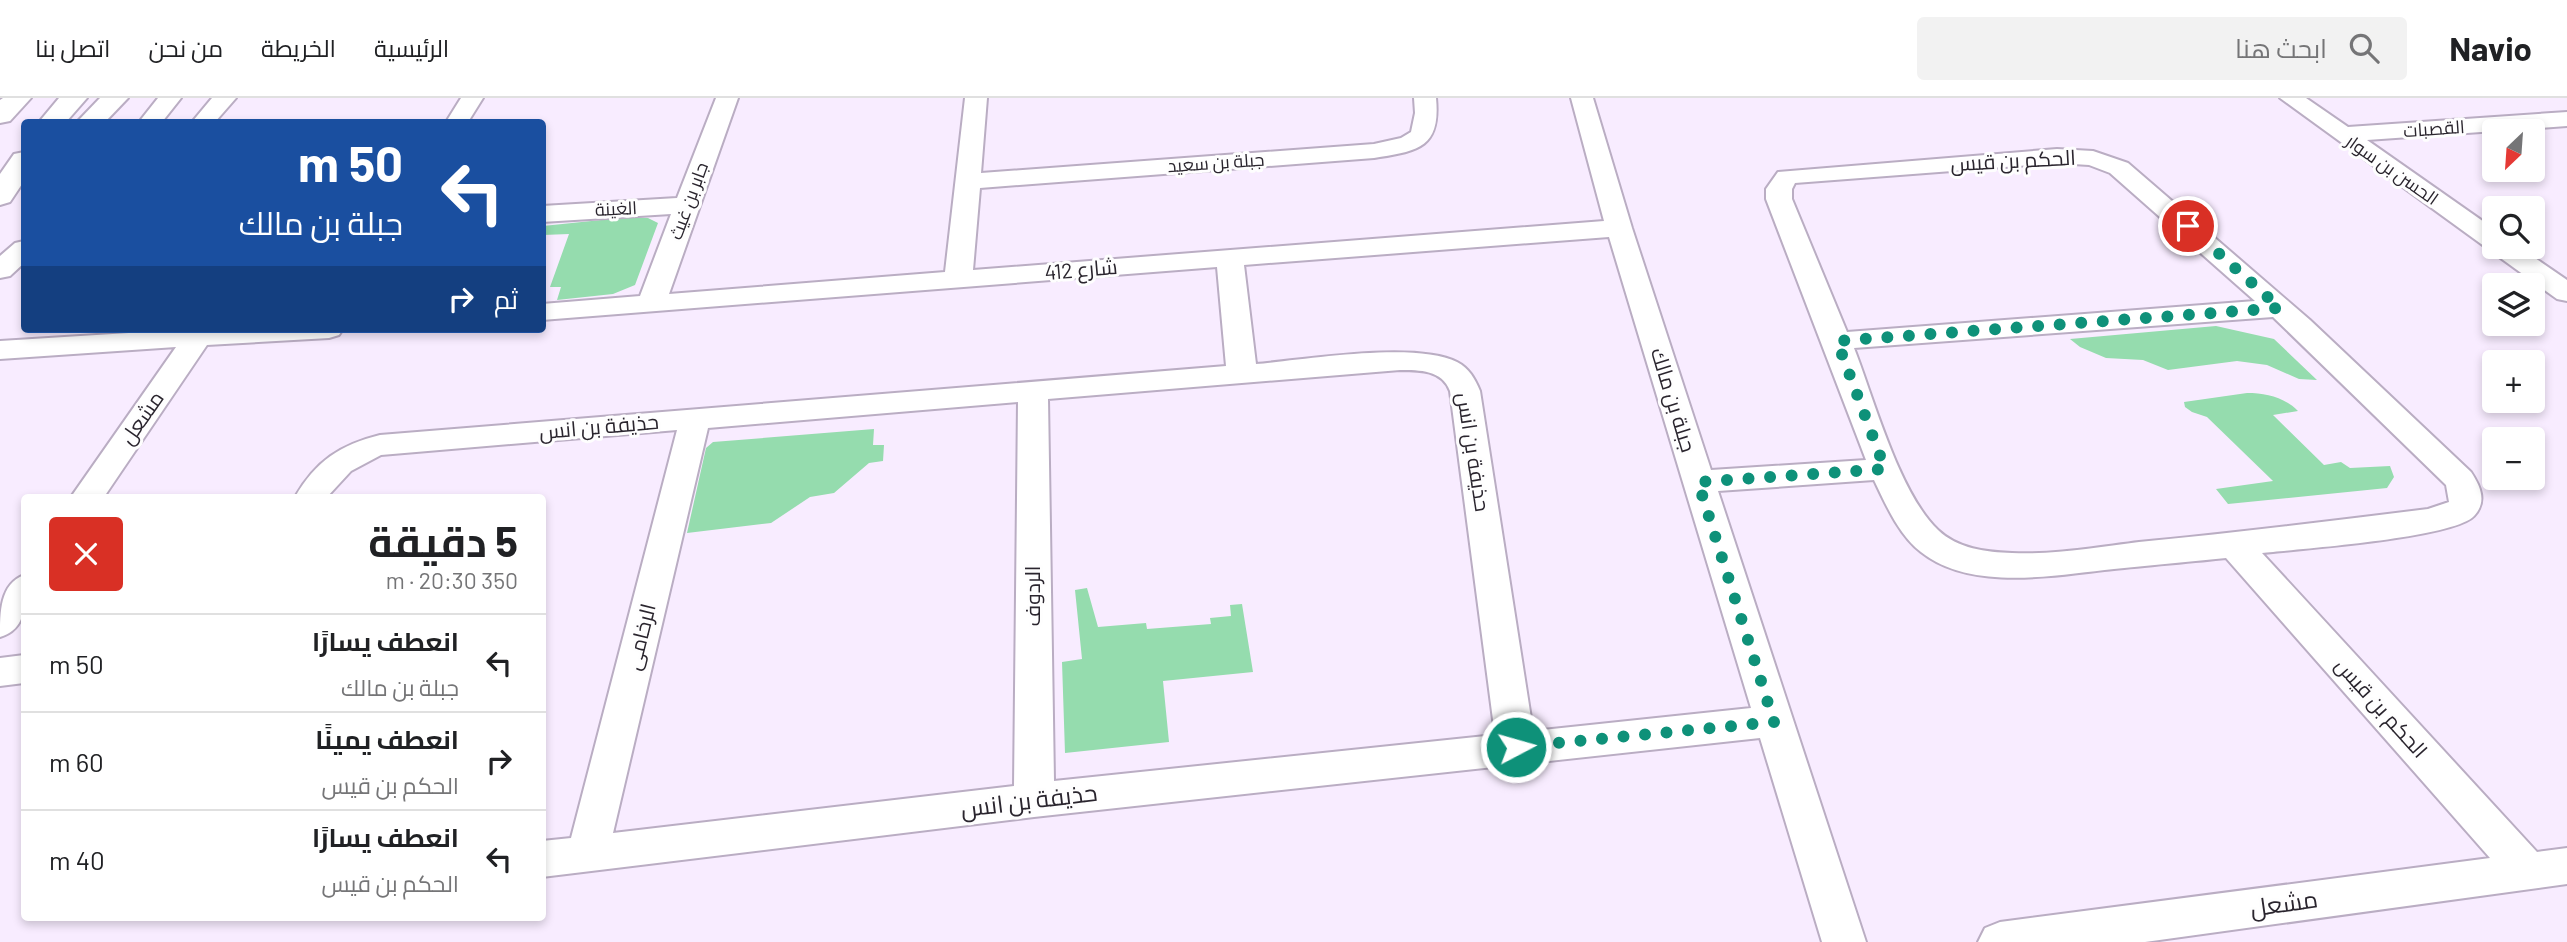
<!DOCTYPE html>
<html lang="ar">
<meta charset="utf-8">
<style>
:root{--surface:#fff;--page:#f2f2f2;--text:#202124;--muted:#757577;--line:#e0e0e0}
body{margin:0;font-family:Barlow,Cairo,sans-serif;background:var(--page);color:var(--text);direction:rtl;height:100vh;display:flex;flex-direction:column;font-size:26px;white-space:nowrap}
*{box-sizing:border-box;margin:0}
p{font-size:23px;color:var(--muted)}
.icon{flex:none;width:38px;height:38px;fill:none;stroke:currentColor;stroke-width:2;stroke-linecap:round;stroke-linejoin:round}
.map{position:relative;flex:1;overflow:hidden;direction:ltr}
.side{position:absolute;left:21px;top:396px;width:525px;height:427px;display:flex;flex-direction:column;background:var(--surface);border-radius:7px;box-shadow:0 4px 10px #0003;direction:rtl}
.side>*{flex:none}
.guide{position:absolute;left:21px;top:21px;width:525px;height:214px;border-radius:7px;box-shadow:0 4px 10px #0003;direction:rtl;background:#1a4fa0;color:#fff;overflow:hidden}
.needle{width:46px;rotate:205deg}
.fabs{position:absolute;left:2482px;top:21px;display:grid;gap:14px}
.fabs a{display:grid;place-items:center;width:63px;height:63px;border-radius:7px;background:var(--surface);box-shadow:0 4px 10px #0003;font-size:35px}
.pin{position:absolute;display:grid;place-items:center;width:60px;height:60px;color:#fff;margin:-30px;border:4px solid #fff;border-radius:50%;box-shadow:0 2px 7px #0007}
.me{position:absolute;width:77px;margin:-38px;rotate:84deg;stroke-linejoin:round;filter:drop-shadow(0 0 5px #0008)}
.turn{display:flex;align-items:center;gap:24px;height:147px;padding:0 28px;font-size:32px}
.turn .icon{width:91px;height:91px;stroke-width:2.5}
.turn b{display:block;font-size:49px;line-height:60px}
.then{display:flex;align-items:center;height:66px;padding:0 28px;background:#0003;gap:14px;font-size:26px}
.round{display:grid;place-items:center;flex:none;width:74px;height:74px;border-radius:7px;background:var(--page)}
.head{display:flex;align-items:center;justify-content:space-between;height:119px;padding:0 28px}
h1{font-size:42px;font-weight:700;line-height:52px}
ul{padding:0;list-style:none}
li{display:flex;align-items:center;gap:21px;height:98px;padding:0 28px;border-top:2px solid var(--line)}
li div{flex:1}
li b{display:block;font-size:26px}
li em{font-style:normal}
header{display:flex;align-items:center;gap:42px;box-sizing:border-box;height:98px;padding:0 35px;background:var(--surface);border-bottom:2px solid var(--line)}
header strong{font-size:33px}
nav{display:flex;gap:38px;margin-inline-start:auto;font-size:24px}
.search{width:490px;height:63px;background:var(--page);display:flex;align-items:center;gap:18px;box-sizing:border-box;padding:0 24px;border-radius:7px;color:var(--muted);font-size:26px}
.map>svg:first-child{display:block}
.green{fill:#95dcae}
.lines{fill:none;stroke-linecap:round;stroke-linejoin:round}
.minor-casing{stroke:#baadc3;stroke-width:4}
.tertiary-casing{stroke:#baadc3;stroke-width:4}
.secondary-casing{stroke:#baadc3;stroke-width:4}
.trunk-casing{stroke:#baadc3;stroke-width:4}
.minor{fill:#fff;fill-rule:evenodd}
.tertiary{fill:#fff;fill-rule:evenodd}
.secondary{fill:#fff;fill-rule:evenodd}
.trunk{fill:#fff;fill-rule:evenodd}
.route{stroke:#0e9179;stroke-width:12;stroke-dasharray:0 21.6}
.labels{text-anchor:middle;stroke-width:6;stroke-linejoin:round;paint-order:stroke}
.far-street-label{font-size:18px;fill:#2a252e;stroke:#fefefe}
.street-label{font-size:21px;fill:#2a252e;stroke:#fefefe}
.near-street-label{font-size:24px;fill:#2a252e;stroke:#fefefe}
</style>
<header>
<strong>Navio</strong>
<div class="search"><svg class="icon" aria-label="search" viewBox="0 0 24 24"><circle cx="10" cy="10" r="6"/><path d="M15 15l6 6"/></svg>ابحث هنا</div>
<nav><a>الرئيسية</a><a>الخريطة</a><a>من نحن</a><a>اتصل بنا</a></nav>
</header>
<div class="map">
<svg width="2567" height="844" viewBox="0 0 2567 844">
<rect width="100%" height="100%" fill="#f8ecff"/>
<!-- green -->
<path class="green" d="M 630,119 L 648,120 L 658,125 L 635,187 L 613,196 L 557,202 L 561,189 L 550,189 L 569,136 L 543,137 L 543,128 Z
M 2216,228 L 2274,241 L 2317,282 L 2299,281 L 2267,267 L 2237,263 L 2168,272 L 2143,262 L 2106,260 L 2080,249 L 2070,241 Z
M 2247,295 C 2266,295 2284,299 2298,313 L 2273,317 L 2324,367 L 2341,364 L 2350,370 L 2390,368 L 2394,379 L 2387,390 L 2228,406 L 2216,391 L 2273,383 L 2207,319 L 2192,314 L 2185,309 L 2184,304 Z
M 874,331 L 873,347 L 884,347 L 883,363 L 869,365 L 834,395 L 810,399 L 771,425 L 687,435 L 706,350 L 713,344 Z
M 1087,490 L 1098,529 L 1146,525 L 1147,531 L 1211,526 L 1210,520 L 1231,518 L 1230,507 L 1242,506 L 1253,574 L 1163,583 L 1169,644 L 1065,655 L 1062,564 L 1082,561 L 1075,492 Z"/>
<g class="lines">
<!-- minor casing -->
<g class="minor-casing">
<path id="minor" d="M 158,0 L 181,0 L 162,24 L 139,24 Z
M 212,0 L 236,0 L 215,24 L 192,24 Z
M 461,0 L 483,0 L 468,24 L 446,24 Z
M 716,0 L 738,0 L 669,196 L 945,174 L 965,0 L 987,0 L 981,75 L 1374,46 L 1401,40 L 1411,34 L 1415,15 L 1414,0 L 1436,0 C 1441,51 1417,53 1374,60 L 980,90 L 973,172 L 1604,123 L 1571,0 L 1593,0 L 1632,130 L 1711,372 L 1866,362 L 1766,101 L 1766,91 L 1778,74 L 2057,51 L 2093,53 L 2128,65 L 2310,222 L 2471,374 C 2481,389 2487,404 2474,418 C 2454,440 2298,451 2262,455 L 2537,754 L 2567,750 L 2567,786 L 2145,844 L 1978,844 L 1985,830 L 2000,824 L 2490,760 L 2226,460 C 2189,464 2151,467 2114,471 C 2056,477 1971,494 1921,454 C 1899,437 1886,407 1874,382 L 1718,393 L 1866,844 L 1822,844 L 1760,640 L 1034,719 L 542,779 L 542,743 L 571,740 L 677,332 L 381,357 L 351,373 L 327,399 L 295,399 C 316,363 340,347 380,337 L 1226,268 L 1217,169 L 542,222 L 542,206 L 640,198 L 671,116 L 542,124 L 542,108 L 677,100 ZM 2057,65 L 2089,67 L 2110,75 L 2255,203 L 1847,234 L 1792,101 L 1792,91 L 1795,85 ZM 1609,139 L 1751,610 L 1533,633 L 1480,293 C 1475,281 1469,270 1457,264 C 1415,243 1304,262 1256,266 L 1244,167 ZM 2273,219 L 2446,387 L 2449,404 L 2428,411 C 2332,423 2235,435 2139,444 C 2098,449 2054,457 2012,455 C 1986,454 1958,451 1938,432 C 1899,395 1874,301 1854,250 ZM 1400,272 C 1420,272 1442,272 1450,293 L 1495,637 L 1054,683 L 1048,301 ZM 1018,304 L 1014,688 L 613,735 L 708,330 Z
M 2280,0 L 2306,0 L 2348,29 L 2567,14 L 2567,28 L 2367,42 L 2494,131 L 2494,149 L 2519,149 L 2567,182 L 2567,203 L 2557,201 Z
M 24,143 L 24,165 L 10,178 L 0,180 L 0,158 L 15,145 Z
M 193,231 L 343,231 L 339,237 L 329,240 L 207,247 L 104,399 L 71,399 L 176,249 L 0,261 L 0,243 Z
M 24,477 C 26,502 28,531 0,539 C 0,514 0,486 24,477 Z
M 24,557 L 24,585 L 0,588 L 0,560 Z"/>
</g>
<!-- tertiary casing -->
<g class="tertiary-casing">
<path id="tertiary" d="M 100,0 L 128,0 L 105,24 L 77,24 Z"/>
</g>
<!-- secondary casing -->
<g class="secondary-casing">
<path id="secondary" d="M 59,0 L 87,0 L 66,24 L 39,24 Z
M 24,54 L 24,83 L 10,104 L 0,107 L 0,76 L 14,56 Z"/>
</g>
<!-- trunk casing -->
<g class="trunk-casing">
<path id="trunk" d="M 3,0 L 31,0 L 10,23 L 0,25 L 0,2 Z"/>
</g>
<!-- minor -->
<use href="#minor" class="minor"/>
<!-- tertiary -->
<use href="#tertiary" class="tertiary"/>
<!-- secondary -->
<use href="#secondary" class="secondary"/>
<!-- trunk -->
<use href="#trunk" class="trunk"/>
</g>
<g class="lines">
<!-- route -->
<path class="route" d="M 1516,649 L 1774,624 L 1698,384 L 1885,371 L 1837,243 L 2280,210 L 2188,128"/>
</g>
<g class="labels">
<!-- far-street labels -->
<g class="far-street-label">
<text transform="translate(2434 31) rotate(-4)" y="6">القصبات</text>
<text transform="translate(1216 65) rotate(-4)" y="6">جبلة بن سعيد</text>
<text transform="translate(2392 72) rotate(35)" y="6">الحسن بن سوار</text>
<text transform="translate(689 103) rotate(-70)" y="6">جابر بن غيث</text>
<text transform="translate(616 111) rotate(-3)" y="6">الغينة</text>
</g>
<!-- street labels -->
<g class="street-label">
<text transform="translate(2013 63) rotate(-3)" y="7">الحكم بن قيس</text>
<text transform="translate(1081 172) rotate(-5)" y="7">شارع 412</text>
<text transform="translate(1673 302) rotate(73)" y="7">جبلة بن مالك</text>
<text transform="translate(142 320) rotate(-55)" y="7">مشعل</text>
<text transform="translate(599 329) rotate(-5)" y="7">حذيفة بن انس</text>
<text transform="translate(1473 354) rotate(81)" y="7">حذيفة بن انس</text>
<text transform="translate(1033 498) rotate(-90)" y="7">الردوف</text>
<text transform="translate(641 539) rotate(-76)" y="7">الرخامى</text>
<text transform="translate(2381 610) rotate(48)" y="7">الحكم بن قيس</text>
</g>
<!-- near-street labels -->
<g class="near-street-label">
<text transform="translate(1029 703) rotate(-7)" y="8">حذيفة بن انس</text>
<text transform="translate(2284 806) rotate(-8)" y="8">مشعل</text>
</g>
</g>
</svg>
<div class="fabs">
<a><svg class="needle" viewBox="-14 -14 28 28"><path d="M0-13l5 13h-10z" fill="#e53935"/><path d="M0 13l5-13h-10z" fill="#757577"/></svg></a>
<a><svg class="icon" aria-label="search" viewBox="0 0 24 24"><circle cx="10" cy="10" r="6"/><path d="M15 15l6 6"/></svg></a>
<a><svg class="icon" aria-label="layers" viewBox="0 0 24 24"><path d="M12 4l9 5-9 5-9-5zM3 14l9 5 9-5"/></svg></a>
<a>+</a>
<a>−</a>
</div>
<div class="pin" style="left:2188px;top:128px;background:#d93025"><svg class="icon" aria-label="arrive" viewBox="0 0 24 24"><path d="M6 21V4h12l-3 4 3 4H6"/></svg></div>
<svg class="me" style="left:1516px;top:649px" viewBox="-20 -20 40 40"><circle r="17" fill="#0e9179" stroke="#fff" stroke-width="3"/><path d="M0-11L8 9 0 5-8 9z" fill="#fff"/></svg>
<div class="guide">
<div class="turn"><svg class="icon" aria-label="left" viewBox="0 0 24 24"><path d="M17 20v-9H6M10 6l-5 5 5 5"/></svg><div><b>50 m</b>جبلة بن مالك</div></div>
<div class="then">ثم<svg class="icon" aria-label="right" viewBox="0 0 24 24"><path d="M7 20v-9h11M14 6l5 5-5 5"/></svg></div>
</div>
<section class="side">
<div class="head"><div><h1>5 دقيقة</h1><p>350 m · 20:30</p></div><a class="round" style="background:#d93025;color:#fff"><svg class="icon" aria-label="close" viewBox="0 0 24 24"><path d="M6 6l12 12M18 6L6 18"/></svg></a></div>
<ul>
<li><svg class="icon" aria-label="left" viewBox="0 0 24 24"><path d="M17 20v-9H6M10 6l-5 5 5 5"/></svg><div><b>انعطف يسارًا</b><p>جبلة بن مالك</p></div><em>50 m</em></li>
<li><svg class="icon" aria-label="right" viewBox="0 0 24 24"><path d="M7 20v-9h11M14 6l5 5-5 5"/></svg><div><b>انعطف يمينًا</b><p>الحكم بن قيس</p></div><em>60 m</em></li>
<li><svg class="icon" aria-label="left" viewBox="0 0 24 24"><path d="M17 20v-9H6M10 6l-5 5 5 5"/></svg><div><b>انعطف يسارًا</b><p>الحكم بن قيس</p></div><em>40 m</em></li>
</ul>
</section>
</div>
